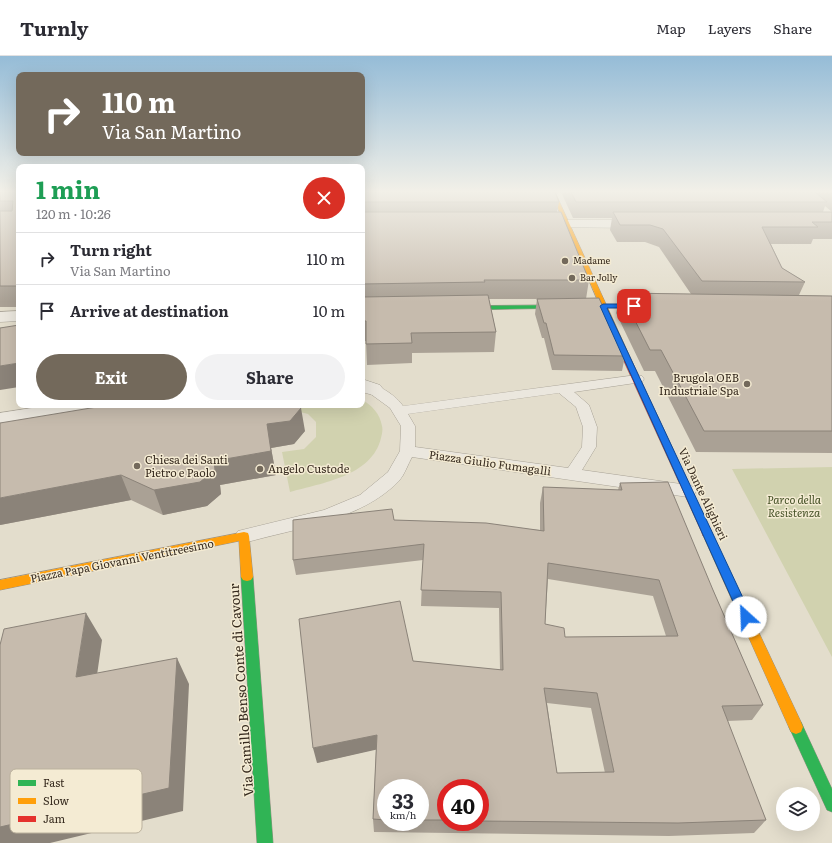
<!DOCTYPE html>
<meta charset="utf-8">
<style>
:root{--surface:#fff;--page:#f2f2f3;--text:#2b2b33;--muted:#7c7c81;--line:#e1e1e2;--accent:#73695b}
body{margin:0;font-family:Literata,serif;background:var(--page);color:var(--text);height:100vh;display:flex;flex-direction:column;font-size:15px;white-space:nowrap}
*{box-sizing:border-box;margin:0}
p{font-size:13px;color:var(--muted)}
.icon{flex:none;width:22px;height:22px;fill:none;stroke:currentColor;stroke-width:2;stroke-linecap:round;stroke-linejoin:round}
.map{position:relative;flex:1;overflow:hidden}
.sheet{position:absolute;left:16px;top:108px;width:349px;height:244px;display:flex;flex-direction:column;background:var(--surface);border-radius:8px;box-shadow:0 4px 16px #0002}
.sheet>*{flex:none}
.guide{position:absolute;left:16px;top:16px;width:349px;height:84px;border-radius:8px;box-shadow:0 4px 16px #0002;background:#73695b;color:#fff;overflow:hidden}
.fabs{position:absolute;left:776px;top:731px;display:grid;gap:8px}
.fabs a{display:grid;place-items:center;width:44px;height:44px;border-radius:50%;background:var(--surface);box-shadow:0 4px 16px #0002;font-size:20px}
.speed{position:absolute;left:377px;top:723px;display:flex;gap:8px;font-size:20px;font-weight:700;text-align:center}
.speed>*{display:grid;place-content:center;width:52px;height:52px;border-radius:50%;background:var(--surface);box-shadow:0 4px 16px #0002;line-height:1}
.speed small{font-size:10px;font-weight:400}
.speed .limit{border:6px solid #d22;background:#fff;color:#111}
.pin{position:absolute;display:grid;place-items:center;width:34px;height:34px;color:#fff;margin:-17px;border-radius:8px;box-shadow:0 2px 6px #0006}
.me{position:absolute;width:44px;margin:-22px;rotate:335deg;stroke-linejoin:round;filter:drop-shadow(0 0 3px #0008)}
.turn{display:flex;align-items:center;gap:14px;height:84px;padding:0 20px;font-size:18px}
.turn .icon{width:52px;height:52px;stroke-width:2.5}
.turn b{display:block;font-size:28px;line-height:34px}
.round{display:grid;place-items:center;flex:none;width:42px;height:42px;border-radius:21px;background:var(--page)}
.overview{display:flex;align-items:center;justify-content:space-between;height:68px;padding:0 20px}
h1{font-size:24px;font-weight:700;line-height:30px;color:#1e9e55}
.button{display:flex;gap:8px;margin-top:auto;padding:8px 20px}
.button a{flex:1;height:46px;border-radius:24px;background:var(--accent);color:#fff;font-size:16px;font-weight:700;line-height:46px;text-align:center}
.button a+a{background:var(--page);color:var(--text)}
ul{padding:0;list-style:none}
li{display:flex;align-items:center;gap:12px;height:52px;padding:0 20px;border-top:1px solid var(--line)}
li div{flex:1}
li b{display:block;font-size:15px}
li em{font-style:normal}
header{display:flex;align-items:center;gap:24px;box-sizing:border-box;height:56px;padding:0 20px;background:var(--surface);border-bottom:1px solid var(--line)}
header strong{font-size:19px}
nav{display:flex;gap:22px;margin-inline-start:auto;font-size:14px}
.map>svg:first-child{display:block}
.green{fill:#d1d2af}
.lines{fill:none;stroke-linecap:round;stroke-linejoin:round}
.lane-casing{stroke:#a8a296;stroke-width:1}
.street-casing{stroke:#a8a296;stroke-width:1}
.fast-casing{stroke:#989185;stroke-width:1}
.slow-casing{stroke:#989185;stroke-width:1}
.jam-casing{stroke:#989185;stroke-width:1}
.lane{fill:#ebe7de;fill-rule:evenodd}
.street{fill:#ebe7de;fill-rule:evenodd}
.fast{fill:#30b455;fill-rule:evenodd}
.slow{fill:#ff9f0a;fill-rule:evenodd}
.jam{fill:#e5322d;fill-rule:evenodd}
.wall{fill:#aaa195;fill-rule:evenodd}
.shaded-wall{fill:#8b8379}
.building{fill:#c6bbad;stroke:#8b8379;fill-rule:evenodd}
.route{fill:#1a73e8;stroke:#114b97}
.poi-dot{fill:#73695b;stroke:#f4ebd3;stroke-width:1.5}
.labels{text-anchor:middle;stroke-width:3;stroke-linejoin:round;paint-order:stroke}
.far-poi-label{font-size:9px;fill:#362a1e;stroke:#f4ebd3;text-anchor:start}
.poi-label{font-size:11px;fill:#362a1e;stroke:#f4ebd3;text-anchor:start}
.street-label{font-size:11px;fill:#362a1e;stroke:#f4ebd3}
.park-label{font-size:11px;font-style:italic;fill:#455126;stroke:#f4ebd3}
.near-street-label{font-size:13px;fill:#362a1e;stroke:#f4ebd3}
.key{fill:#f4ebd3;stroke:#bbb19d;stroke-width:1}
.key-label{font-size:11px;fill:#362a1e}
</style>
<header>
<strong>Turnly</strong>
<nav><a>Map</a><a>Layers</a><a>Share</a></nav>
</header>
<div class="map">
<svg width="832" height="787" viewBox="0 0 832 787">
<rect width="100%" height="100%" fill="#e3ddcc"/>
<!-- green -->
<path class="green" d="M 362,344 C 372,349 380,358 382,370 C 383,374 382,378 381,382 C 372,420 322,427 290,436 L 282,396 L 304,393 L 316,381 L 316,366 L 308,358 L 273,349 L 362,349 Z
M 832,411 L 832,601 L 732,413 Z"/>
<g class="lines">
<!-- lane casing -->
<g class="lane-casing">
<path id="lane" d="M 637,319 L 642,320 L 644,323 L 642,326 L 574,336 L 589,349 L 597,371 L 596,391 L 582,414 L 688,429 L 694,431 L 696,435 L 694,439 L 688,441 L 412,401 C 408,408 405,418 399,425 C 360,465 296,472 244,487 L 238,485 L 235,480 L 238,475 L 324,454 L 360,439 L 388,416 L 400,395 L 401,370 L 390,352 L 368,336 L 366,333 L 368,330 C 379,327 397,341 403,350 ZM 559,337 L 576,351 L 583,371 L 582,391 L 568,412 L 415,391 L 415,370 L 408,358 Z"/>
</g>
<!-- street casing -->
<g class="street-casing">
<path id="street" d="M 543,164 L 641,164 L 646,165 L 648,168 L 646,171 L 641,172 L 538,171 L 536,168 L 538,165 Z
M 19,255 L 19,265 L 0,266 L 0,256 Z
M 362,323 L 380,329 L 383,333 L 380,337 L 373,339 L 362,336 Z
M 51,349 L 102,349 L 99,353 L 92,355 L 0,369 L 0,357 Z"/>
</g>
<!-- fast casing -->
<g class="fast-casing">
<path id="fast" d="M 565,249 L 567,250 L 567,252 L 461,254 L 458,252 L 461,250 Z
M 247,517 L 251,518 L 253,521 L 273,787 L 257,787 L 241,521 L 243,518 Z
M 796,664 L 801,666 L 832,733 L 832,756 L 827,754 L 789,671 L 791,666 Z"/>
</g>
<!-- slow casing -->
<g class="slow-casing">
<path id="slow" d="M 551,136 L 555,136 L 630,301 L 629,303 L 626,303 L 622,301 Z
M 707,473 L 711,474 L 712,477 L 801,666 L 803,671 L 801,676 L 796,678 L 791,676 L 702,477 L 703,474 Z
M 244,476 L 248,477 L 249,480 L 253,521 L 251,524 L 247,525 L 243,524 L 241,521 L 239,485 L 0,534 L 0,524 Z"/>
</g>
<!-- jam casing -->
<g class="jam-casing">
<path id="jam" d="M 623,299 L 626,299 L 630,301 L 712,477 L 711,480 L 707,481 L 703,480 L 702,477 L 622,301 Z"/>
</g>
<!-- lane -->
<use href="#lane" class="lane"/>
<!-- street -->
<use href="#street" class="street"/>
<!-- fast -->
<use href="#fast" class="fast"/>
<!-- slow -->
<use href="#slow" class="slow"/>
<!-- jam -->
<use href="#jam" class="jam"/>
</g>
<!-- wall -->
<path class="wall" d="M 0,136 L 19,136 L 19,251 L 0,251 Z
M 362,136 L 559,146 L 557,156 L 589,224 L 586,243 L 625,300 L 622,315 L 552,314 L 544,282 L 542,282 L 535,258 L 537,243 L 489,243 L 496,276 L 494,296 L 412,297 L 412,307 L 367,309 L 366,285 L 362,285 Z
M 561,136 L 832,136 L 832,183 L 813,183 L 811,188 L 771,188 L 782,212 L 805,226 L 799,239 L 832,240 L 832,397 L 696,396 L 655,315 L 644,315 L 616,257 L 621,237 L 691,238 L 659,191 L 645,186 L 617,186 L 610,174 L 612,162 L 573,162 ZM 825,150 L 832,156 L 823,156 Z
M 103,350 L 305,375 L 294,388 L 271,392 L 276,419 L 220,429 L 221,438 L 207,450 L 163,459 L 131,444 L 0,469 Z
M 620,427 L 713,534 L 763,649 L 752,664 L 727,665 L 766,764 L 754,777 L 669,780 L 374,776 L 373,763 L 376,693 L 317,707 L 413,605 L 500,614 L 499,552 L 421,550 L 423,504 L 296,519 L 293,504 L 394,464 L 540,474 L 540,447 L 543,431 L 618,434 ZM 548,523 L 653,540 L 666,580 L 565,581 L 545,568 ZM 547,647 L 591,652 L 605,717 L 557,717 ZM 386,732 L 420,732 L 420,766 L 386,766 ZM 446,732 L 480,732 L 480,766 L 446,766 Z"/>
<!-- shaded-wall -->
<path class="shaded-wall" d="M 19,307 L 19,331 L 0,334 L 0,310 Z
M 301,352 L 305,375 L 294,388 L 271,392 L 276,419 L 220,429 L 221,438 L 207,450 L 163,459 L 154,434 L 214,405 L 267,368 Z
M 121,419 L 131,444 L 0,469 L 0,442 Z
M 86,557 L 102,584 L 93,647 L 76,621 Z
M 177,602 L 189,628 L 183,755 L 50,787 L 0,787 L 0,771 Z
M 377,679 L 379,693 L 317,707 L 313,692 Z"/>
<!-- building -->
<path class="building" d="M 0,136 L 19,136 L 19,230 L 0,230 L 0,155 L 12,155 L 13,145 L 0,145 Z
M 362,136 L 555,136 L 559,146 L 362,146 Z
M 571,136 L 815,136 L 827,146 L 576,146 Z
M 362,156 L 561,156 L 589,224 L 484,224 L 485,226 L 362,228 Z
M 613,156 L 832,156 L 832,166 L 812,166 L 818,171 L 762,171 L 782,212 L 805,226 L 702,225 L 663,173 L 650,169 L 620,169 Z
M 621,237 L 832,240 L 832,375 L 704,375 L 661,294 L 650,294 Z
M 488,239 L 496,276 L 411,277 L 412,287 L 366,288 L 366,265 L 362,265 L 362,241 Z
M 599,242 L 625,300 L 554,299 L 546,267 L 544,267 L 537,243 Z
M 19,269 L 19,307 L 0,310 L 0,272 Z
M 103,349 L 300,349 L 301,352 L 290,365 L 267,368 L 271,395 L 214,405 L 215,414 L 200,426 L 154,434 L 121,419 L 0,442 L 0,367 L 103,350 Z
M 668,426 L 713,534 L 763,649 L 722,650 L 766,764 L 678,767 L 480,765 L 480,732 L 446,732 L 446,764 L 420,764 L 420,732 L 386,732 L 386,764 L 373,763 L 377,679 L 313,692 L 299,563 L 400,545 L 413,605 L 503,614 L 501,536 L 421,534 L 424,488 L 293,504 L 293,464 L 392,453 L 394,464 L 486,467 L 544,475 L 543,431 L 622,434 L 620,427 ZM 548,507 L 659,524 L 678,580 L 565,581 L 564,572 L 545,568 ZM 544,632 L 597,637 L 614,716 L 557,717 Z
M 86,557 L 76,621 L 177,602 L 169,732 L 0,771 L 0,589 L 4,573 Z"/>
<!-- sky -->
<linearGradient id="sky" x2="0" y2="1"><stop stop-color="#95bcd7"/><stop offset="0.55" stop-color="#f2f0e8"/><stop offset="1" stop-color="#f2f0e8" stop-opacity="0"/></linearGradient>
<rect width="832" height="246" fill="url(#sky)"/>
<!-- route -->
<path class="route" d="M 634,248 L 636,249 L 636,252 L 607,252 L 752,561 L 750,565 L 746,566 L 742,565 L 740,561 L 600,250 L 603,248 Z"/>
<!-- markers -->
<g class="poi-dot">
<circle cx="565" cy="205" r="4"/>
<circle cx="572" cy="222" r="4"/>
<circle cx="747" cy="328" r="4"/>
<circle cx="137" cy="410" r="4"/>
<circle cx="260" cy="413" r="4"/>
</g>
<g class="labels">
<!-- far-poi labels -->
<g class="far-poi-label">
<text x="573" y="208">Madame</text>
<text x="580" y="225">Bar Jolly</text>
</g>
<!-- poi labels -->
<g class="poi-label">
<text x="739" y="326" text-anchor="end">Brugola OEB<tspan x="739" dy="13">Industriale Spa</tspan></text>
<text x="145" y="408">Chiesa dei Santi<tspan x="145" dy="13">Pietro e Paolo</tspan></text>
<text x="268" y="417">Angelo Custode</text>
</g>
<!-- street labels -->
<g class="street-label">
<text transform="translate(490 407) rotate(8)" y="4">Piazza Giulio Fumagalli</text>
<text transform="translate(703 438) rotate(65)" y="4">Via Dante Alighieri</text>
<text transform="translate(122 505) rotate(-11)" y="4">Piazza Papa Giovanni Ventitreesimo</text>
</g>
<!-- park labels -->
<g class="park-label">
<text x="794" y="448">Parco della<tspan x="794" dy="13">Resistenza</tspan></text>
</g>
<!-- near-street labels -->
<g class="near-street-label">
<text transform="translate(241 634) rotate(-94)" y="5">Via Camillo Benso Conte di Cavour</text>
</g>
</g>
<!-- legend -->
<rect x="10" y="713" width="132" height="64" rx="6" class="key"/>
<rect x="18" y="724" width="18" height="6" fill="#30b455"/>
<rect x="18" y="742" width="18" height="6" fill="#ff9f0a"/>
<rect x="18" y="760" width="18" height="6" fill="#e5322d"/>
<g class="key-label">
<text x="43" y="731">Fast</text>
<text x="43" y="749">Slow</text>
<text x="43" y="767">Jam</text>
</g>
</svg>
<div class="fabs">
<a><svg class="icon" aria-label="layers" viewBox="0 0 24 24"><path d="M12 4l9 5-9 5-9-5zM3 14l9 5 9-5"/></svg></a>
</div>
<div class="speed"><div>33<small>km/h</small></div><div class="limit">40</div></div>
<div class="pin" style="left:634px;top:250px;background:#d93025"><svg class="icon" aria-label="arrive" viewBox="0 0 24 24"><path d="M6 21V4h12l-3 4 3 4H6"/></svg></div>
<svg class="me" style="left:746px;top:561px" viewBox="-20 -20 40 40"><circle r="19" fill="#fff"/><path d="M0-13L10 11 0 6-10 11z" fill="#1a73e8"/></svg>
<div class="guide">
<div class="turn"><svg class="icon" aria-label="right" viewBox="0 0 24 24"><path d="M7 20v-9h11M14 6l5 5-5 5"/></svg><div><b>110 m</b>Via San Martino</div></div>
</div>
<section class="sheet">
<div class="overview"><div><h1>1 min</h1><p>120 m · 10:26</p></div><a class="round" style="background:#d93025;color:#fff"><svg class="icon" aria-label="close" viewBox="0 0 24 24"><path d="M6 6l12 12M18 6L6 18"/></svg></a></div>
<ul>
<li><svg class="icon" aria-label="right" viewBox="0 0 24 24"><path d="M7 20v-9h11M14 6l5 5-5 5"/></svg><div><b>Turn right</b><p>Via San Martino</p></div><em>110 m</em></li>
<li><svg class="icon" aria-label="arrive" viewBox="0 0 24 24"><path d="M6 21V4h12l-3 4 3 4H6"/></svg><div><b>Arrive at destination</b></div><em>10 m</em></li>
</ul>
<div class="button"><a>Exit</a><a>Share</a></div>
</section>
</div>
